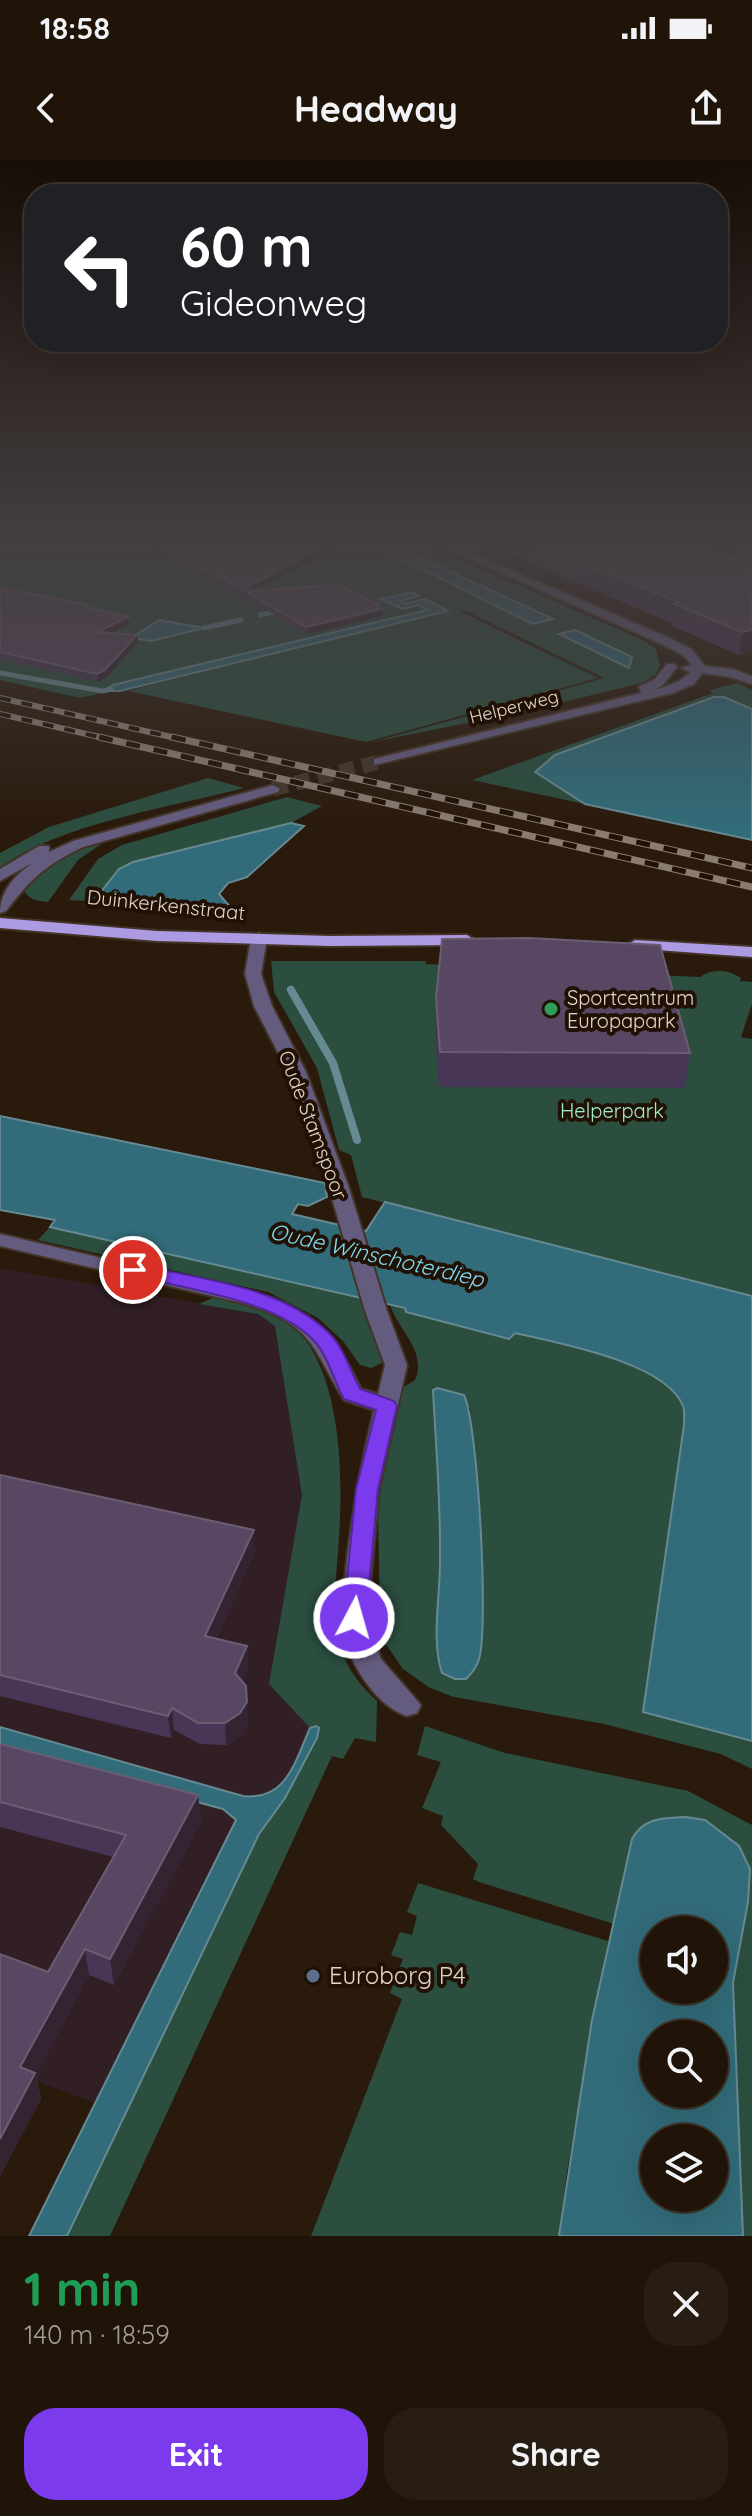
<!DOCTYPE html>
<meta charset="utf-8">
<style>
:root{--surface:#201409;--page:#281d12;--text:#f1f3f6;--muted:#a29e9c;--line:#3d332a;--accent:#7c3aed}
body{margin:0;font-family:Quicksand,sans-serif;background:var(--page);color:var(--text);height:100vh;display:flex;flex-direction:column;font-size:30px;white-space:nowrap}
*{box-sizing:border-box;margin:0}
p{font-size:26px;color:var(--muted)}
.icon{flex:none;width:44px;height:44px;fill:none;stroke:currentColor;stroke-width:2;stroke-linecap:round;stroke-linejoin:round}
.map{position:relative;height:2076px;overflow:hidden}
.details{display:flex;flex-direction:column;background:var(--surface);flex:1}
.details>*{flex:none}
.banner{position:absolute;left:24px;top:24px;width:704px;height:168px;border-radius:32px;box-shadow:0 8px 32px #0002,0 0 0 2px var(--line);background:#202124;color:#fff;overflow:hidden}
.fabs{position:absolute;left:640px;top:1756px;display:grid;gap:16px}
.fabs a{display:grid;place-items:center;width:88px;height:88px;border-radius:50%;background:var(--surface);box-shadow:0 8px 32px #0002,0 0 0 2px var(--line);font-size:40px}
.pin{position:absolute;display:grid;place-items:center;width:68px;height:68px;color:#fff;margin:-34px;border:4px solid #fff;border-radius:50%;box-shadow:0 2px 8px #0007}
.me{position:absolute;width:88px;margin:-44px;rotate:6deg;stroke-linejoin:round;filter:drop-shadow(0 0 6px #0008)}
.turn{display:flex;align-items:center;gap:28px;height:168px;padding:0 24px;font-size:36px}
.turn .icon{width:104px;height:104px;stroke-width:2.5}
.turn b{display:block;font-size:56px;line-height:68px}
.round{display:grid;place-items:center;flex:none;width:84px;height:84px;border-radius:32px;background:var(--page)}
.overview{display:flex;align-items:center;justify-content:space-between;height:136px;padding:0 24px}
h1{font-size:48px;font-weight:700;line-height:60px;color:#1e9e55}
.primary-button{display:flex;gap:16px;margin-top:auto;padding:16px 24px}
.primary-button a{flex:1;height:92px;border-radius:32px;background:var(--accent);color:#fff;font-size:32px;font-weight:700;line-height:92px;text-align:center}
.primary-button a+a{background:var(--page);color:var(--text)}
.status{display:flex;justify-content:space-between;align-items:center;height:56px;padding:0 40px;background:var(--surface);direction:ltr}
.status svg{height:22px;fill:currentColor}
header{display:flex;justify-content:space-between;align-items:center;height:104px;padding:0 24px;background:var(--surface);font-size:36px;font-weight:700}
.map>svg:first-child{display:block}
.industrial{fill:#311f25}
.green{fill:#2b4e3f;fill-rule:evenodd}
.water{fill:#326b79;stroke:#668a92;stroke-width:2;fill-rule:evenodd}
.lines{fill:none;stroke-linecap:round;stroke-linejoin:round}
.stream-far2{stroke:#668a92;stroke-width:5}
.stream-far1{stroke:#668a92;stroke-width:6}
.stream{stroke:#668a92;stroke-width:8}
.minor-tunnel{stroke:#453629;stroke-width:15;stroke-dasharray:15 8;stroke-linecap:butt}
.minor-casing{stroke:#433427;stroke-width:4}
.major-casing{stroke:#433427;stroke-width:4}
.minor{fill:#645c7f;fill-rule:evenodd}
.major{fill:#ac9ae2;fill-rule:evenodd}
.rail-far1-casing{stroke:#8a7c71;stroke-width:6}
.rail-casing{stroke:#8a7c71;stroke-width:7}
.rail-far1{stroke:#201104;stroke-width:4;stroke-dasharray:11;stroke-linecap:butt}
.rail{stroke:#201104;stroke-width:5;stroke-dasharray:14;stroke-linecap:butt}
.wall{fill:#473655}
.shaded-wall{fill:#342432}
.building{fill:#574762;stroke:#6c5d72;stroke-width:2}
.route{fill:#7c3aed;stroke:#51269a;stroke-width:2}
.leisure-dot{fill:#2e9e5b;stroke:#201104;stroke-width:3}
.service-dot{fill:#5c6f8a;stroke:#201104;stroke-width:3}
.labels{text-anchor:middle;stroke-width:8;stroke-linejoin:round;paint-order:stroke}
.far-street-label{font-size:18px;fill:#e0d4cb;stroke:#201104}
.street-label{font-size:20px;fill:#e0d4cb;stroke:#201104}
.poi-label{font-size:20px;fill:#e0d4cb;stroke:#201104;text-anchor:start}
.park-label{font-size:20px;fill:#9eeeca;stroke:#201104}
.water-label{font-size:22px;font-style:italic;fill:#7edaf1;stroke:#201104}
.near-poi-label{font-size:24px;fill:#e0d4cb;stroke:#201104;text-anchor:start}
</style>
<div class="status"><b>18:58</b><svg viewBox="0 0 49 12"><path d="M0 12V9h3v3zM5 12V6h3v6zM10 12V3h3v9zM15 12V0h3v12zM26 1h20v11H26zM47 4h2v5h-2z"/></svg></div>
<header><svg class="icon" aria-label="back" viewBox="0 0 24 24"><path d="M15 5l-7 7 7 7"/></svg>Headway<svg class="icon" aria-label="share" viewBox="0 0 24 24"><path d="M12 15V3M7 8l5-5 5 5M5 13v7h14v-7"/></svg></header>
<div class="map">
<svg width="752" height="2076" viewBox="0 0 752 2076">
<rect width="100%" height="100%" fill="#2a1a0c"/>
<!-- industrial -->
<path class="industrial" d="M 0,1108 L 258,1154 L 275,1166 L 305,1335 L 314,1570 L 294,1613 L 107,1947 L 0,1908 Z"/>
<!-- green -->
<path class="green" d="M 0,378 L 361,378 L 360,382 L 532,464 L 553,459 L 378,378 L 410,378 L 643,480 L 656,489 L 660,505 L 655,515 L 642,523 L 517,553 L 502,546 L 604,518 L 464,450 L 461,452 L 598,518 L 366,582 L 128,531 L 266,495 L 80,538 L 0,520 Z
M 738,523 L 752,530 L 752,549 L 724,537 L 713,537 L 555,595 L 535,612 L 585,644 L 472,620 L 713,533 L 709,530 Z
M 482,552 L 502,556 L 372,582 Z
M 208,618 L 244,628 C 172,647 58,664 0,708 L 0,693 L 49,667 Z
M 287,637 L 322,646 L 291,663 L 133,702 L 119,709 L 100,733 L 107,738 L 102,747 L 83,745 L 85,741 L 69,740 L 98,699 L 122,685 Z
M 99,680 L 103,683 L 78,700 L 48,742 C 37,741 29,740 23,729 L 54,699 Z
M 271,801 L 426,801 L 426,804 L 700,817 C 713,808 728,809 741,818 L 740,821 L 752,822 L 752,844 L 741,877 L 752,879 L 752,1136 L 362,1037 L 351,995 L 339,990 L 317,908 L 274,832 Z
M 50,1067 L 361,1138 L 383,1198 L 382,1203 L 371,1208 L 360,1205 L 343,1181 L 318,1158 L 268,1132 L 38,1080 Z
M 215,1137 C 242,1141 274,1148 294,1167 C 342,1212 343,1316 339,1377 C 337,1413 330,1457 342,1492 C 349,1512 362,1527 377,1541 L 376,1582 L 355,1578 L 343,1599 L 332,1596 L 110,2076 L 67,2076 L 259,1674 L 285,1638 L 314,1566 L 310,1568 L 269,1524 L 302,1335 L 275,1166 L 258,1154 L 199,1144 Z
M 390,1144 L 406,1148 L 406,1152 L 509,1179 L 514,1173 C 556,1183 666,1201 683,1246 C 685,1251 684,1260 684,1265 L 643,1552 L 752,1581 L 752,1609 L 721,1594 L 604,1564 L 454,1537 L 430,1528 L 403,1509 L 385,1483 L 380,1453 L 377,1307 L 396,1232 L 415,1220 C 428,1191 396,1168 390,1144 ZM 437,1228 L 470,1248 L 481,1385 L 480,1497 L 437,1494 C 448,1408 438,1317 433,1230 Z
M 425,1566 L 505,1593 L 688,1631 L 752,1665 L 752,2076 L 743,2076 L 733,1823 L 748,1742 L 750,1709 L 739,1686 L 632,1679 L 614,1764 L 479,1722 L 473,1719 L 478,1704 L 441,1665 L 443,1656 L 422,1648 L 441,1602 L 417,1595 Z
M 418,1723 L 608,1781 L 567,2012 L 559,2076 L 311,2076 L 402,1839 L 390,1833 L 403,1799 L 391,1795 L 400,1772 L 412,1775 L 417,1756 L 407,1752 Z"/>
<!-- water -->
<path class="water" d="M 378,378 L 553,459 L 533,464 L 359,379 Z
M 412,432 L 419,436 L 400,441 L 405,444 L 425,439 L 448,451 L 120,531 L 103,531 L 113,525 L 427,450 L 419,445 L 403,449 L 380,439 Z
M 159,460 L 204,468 L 151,481 L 131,478 Z
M 575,470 L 632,497 L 629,508 L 559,474 Z
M 714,537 L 724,537 L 752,549 L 752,680 L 585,644 L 535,612 L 555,595 Z
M 291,663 L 304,666 L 247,717 L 228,723 L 219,734 L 237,755 L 107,738 L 100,733 L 119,709 L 133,702 Z
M 0,956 L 325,1023 L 327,1037 L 308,1046 L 298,1044 L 292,1054 L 366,1071 L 385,1042 L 752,1136 L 752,1581 L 643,1552 L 684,1265 C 684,1260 685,1251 683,1246 C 666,1202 557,1183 515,1173 L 509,1179 L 406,1152 L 405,1148 L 50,1067 L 55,1060 L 0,1050 Z
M 437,1228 L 464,1235 C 478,1264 489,1467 479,1499 C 477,1507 471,1514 466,1519 L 455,1519 L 442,1513 C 431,1480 440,1438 440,1403 C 441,1345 436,1288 433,1230 Z
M 316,1566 L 319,1568 L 317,1578 L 285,1638 L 259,1674 L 67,2076 L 29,2076 L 236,1660 L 223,1649 L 0,1589 L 0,1567 L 243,1636 C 287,1641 295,1601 310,1568 Z
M 686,1657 L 705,1660 L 739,1686 L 750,1709 L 748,1742 L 733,1823 L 743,2076 L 559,2076 L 592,1860 L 632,1679 C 644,1657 664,1658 686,1657 ZM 654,1770 L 714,1770 L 714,1830 L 654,1830 ZM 654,1874 L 714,1874 L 714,1934 L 654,1934 ZM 654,1978 L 714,1978 L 714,2038 L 654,2038 Z"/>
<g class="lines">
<!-- stream-far2 -->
<path class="stream-far2" d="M 260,455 L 278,451
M 204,468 L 241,460
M 0,513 L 103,531 L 111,529"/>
<!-- stream-far1 -->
<path class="stream-far1" d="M 290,829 L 292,832"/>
<!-- stream -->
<path class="stream" d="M 291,830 L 333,903 L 357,980"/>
<!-- minor-tunnel -->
<path class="minor-tunnel" d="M 273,629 L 379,602"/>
<!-- minor casing -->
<g class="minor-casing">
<path id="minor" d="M 423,378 C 437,378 446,386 459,387 C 475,389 502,378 522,378 L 469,392 L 667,477 L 691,489 L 705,506 L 732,509 L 752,516 L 752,524 L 730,517 L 702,513 L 694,524 L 673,533 L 374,605 L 374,599 L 641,533 L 639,527 L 655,519 L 667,504 L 675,504 L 677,507 L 663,525 L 654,530 C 667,526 682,522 690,512 L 681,508 L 692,505 L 683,495 L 659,483 Z
M 752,387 L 752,394 L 721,404 L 752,418 L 752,425 L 714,410 L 710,403 Z
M 273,625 L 280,629 L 278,632 L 83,687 C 44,706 32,718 6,751 L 0,753 C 0,731 16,714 34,702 L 0,721 L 0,709 L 39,686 L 49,686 L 49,692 L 73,681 Z
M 259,773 L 267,778 L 261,814 L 272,846 L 306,912 L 349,1028 L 387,1151 L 407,1205 L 379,1329 L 367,1458 L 381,1499 L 421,1545 L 417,1553 L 407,1556 C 373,1545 342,1493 341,1457 C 341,1441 345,1424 346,1408 C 352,1352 361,1305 374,1250 L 344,1240 C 309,1182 313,1165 242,1143 L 0,1086 L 0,1074 L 275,1139 C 320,1157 341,1187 361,1229 L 378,1234 L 385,1205 L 365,1151 L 329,1028 L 288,912 L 254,846 L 245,814 L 251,778 Z"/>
</g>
<!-- major casing -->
<g class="major-casing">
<path id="major" d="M 0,758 L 157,771 L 330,776 L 467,775 L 475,780 L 467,785 L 330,786 L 157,781 L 0,768 Z
M 635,780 L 752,787 L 752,797 L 629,788 L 627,785 Z"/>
</g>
<!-- minor -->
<use href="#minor" class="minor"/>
<!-- major -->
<use href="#major" class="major"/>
<!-- rail-far1 casing -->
<g class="rail-far1-casing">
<path id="rail-far1" d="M 0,538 L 180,579
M 0,554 L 108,579"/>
</g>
<!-- rail casing -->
<g class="rail-casing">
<path id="rail" d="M 99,577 L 752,727
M 172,577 L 752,708"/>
</g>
<!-- rail-far1 -->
<use href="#rail-far1" class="rail-far1"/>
<!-- rail -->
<use href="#rail" class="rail"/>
</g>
<!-- wall -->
<path class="wall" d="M 131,378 L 233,378 L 255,389 L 308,378 L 341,378 L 341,385 L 258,430 L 379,447 L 382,456 L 307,474 L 246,438 L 246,436 L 244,437 Z
M 467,378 L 752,378 L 752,492 L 739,495 L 672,466 L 672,463 L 495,388 L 495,380 L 480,382 Z
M 0,428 L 88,445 L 88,448 L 129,464 L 111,473 L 138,482 L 106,518 L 98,522 L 0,499 Z
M 436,838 L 690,893 L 685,928 L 439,927 L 435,872 Z
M 0,1315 L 255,1391 L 216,1478 L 247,1486 L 248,1508 L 242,1522 L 248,1564 L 242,1575 L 226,1585 L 200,1584 L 174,1570 L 171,1578 L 0,1536 Z
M 0,1584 L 198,1635 L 201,1662 L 114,1825 L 89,1815 L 36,1915 L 41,1939 L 0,2016 L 0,1794 L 48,1812 L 113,1697 L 0,1667 Z"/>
<!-- shaded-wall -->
<path class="shaded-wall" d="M 0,378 L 26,378 L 0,382 Z
M 339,378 L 341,378 L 341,385 L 250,434 L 245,431 L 246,436 L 244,437 L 244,429 Z
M 480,378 L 496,378 L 495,380 L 480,382 Z
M 718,378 L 752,378 L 732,383 L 731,393 L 707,402 L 709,381 Z
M 379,445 L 379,449 L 382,449 L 382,456 L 307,474 L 306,467 Z
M 128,457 L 129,464 L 98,480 L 98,472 Z
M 752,470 L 752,492 L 739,495 L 742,472 Z
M 137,475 L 138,482 L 106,518 L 98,522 L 97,514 Z
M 254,1370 L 255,1391 L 207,1497 L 205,1476 Z
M 247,1486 L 248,1508 L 237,1535 L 235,1513 Z
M 246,1526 L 248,1564 L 242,1575 L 226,1585 L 225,1563 Z
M 172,1548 L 174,1570 L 171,1578 L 168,1556 Z
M 198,1635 L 201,1662 L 114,1825 L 110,1799 Z
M 85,1789 L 89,1815 L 36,1915 L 41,1939 L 0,2016 L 0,1979 L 20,1907 Z"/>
<!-- building -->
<path class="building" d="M 146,378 L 233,378 L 255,389 L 308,378 L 339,378 L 244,429 Z
M 521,378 L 718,378 L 709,381 L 715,391 L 752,406 L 752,470 L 742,472 L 674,444 L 678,442 Z
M 748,378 L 752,378 L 752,394 L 732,383 Z
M 340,425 L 379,445 L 377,446 L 382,449 L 306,467 L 245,431 Z
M 0,428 L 88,445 L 83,446 L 128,457 L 98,472 L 137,475 L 105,510 L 97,514 L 0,492 Z
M 529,778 L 660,785 L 690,893 L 440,892 L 436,838 L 442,779 Z
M 0,1315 L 254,1370 L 205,1476 L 247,1486 L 235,1513 L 246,1526 L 247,1542 L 240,1553 L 225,1563 L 198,1563 L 172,1548 L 168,1556 L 0,1515 Z
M 0,1584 L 198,1635 L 110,1799 L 85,1789 L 20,1907 L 35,1913 L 0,1979 L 0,1794 L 48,1812 L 126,1675 L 0,1642 Z"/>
<!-- sky -->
<linearGradient id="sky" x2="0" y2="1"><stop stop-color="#170e07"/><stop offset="0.57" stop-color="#443e40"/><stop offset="1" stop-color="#443e40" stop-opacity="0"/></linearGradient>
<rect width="752" height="668" fill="url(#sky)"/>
<!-- route -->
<path class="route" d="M 133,1104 C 198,1119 281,1125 330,1174 C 343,1187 351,1212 360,1229 L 394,1241 L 397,1246 L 378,1329 L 366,1458 L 363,1465 L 354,1467 L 346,1465 L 343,1458 L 356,1329 L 376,1250 L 344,1239 C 334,1222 329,1198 316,1183 C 278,1139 182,1129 127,1114 L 124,1110 L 127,1106 Z"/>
<!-- markers -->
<circle class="leisure-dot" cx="551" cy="849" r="8"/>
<circle class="service-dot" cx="313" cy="1816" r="8"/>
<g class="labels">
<!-- far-street labels -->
<g class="far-street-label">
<text transform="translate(514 547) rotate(-14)" y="6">Helperweg</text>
</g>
<!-- street labels -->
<g class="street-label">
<text transform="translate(166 745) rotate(6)" y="7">Duinkerkenstraat</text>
<text transform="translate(313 965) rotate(69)" y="7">Oude Stamspoor</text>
</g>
<!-- poi labels -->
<g class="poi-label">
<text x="567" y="845">Sportcentrum<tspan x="567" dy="23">Europapark</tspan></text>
</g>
<!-- park labels -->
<g class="park-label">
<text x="612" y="958">Helperpark</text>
</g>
<!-- water labels -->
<g class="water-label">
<text transform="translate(377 1095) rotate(13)" y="8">Oude Winschoterdiep</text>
</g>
<!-- near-poi labels -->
<g class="near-poi-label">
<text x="329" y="1824">Euroborg P4</text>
</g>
</g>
</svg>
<div class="fabs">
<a><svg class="icon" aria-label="sound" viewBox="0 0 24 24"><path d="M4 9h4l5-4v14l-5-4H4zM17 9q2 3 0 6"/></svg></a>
<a><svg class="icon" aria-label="search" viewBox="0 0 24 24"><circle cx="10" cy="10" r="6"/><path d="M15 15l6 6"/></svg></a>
<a><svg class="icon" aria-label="layers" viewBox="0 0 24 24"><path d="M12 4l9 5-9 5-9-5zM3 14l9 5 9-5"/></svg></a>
</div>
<div class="pin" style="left:133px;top:1110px;background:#d93025"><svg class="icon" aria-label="arrive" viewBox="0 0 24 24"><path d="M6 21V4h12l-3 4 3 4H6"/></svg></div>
<svg class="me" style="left:354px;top:1458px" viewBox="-20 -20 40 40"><circle r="17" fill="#7c3aed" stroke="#fff" stroke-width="3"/><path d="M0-11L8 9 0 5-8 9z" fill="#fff"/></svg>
<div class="banner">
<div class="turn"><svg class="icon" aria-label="left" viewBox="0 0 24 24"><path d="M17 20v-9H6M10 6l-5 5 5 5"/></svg><div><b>60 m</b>Gideonweg</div></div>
</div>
</div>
<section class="details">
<div class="overview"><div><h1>1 min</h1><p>140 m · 18:59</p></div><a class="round"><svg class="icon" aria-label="close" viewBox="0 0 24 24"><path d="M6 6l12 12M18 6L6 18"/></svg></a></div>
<div class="primary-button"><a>Exit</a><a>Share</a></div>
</section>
